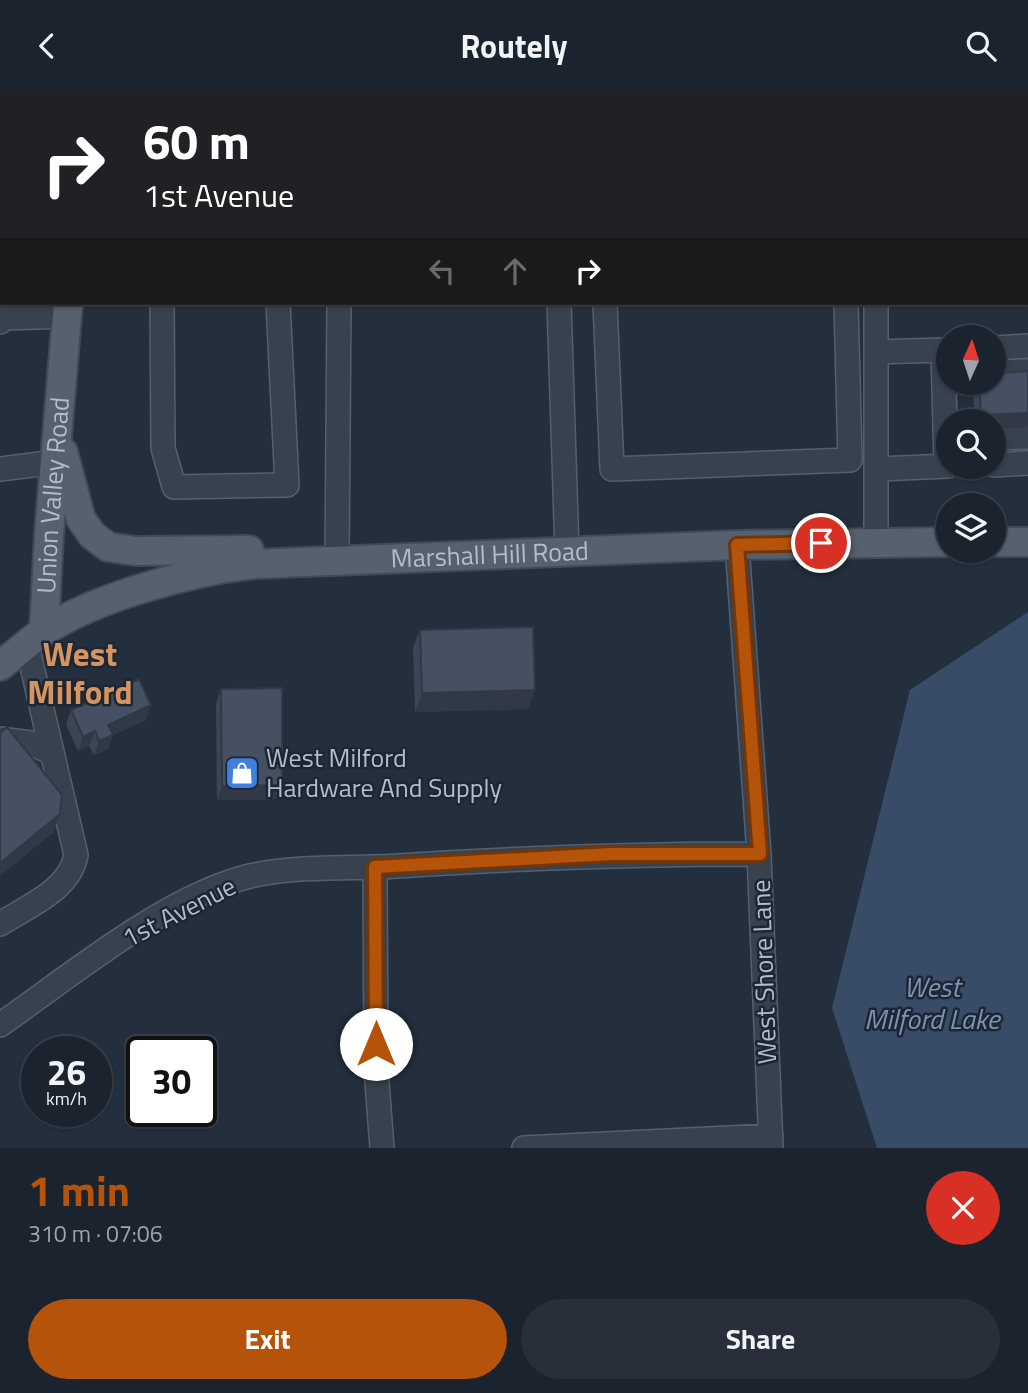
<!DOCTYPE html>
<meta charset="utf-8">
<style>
:root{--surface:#1b232e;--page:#282f3a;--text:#f1f3f6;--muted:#a0a4aa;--line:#39404a;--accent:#b45309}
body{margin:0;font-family:"Titillium Web",sans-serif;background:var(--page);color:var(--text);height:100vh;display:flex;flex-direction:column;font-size:26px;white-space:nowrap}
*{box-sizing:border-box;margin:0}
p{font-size:23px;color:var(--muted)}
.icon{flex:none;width:38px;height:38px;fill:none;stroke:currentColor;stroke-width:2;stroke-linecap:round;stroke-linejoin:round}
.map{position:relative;height:1057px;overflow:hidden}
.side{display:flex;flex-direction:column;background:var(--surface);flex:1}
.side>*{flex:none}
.guide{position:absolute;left:0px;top:0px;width:1029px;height:214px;box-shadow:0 2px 5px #0004,0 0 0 2px var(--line);background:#202124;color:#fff;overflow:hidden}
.needle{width:46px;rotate:3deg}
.tools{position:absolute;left:936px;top:234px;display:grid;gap:14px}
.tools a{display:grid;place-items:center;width:70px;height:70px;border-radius:50%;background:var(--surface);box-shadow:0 2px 5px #0004,0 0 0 2px var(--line);font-size:35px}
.speed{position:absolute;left:21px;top:945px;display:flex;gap:14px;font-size:35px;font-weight:700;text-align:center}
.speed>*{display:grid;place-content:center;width:91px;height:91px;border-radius:50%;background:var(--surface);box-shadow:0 2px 5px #0004,0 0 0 2px var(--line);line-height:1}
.speed small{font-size:18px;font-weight:400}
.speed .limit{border:4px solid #111;border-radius:10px;background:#fff;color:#111}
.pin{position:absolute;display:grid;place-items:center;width:60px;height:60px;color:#fff;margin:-30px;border:4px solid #fff;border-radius:50%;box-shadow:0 2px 7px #0007}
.me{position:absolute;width:77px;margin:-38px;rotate:0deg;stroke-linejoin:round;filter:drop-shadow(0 0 5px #0008)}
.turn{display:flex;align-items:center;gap:24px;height:147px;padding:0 28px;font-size:32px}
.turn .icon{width:91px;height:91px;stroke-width:2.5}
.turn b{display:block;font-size:49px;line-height:60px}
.lanes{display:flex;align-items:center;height:66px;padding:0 28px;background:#0003;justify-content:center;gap:35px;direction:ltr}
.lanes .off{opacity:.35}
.round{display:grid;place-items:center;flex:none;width:74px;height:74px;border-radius:37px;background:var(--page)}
.overview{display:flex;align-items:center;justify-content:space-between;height:119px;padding:0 28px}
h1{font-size:42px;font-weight:700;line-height:52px;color:var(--accent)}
.action{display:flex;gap:14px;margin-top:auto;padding:14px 28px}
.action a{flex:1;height:80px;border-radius:42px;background:var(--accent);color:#fff;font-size:28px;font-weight:700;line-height:80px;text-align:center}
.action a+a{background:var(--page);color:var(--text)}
header{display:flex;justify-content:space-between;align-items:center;height:91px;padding:0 28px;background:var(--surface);font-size:32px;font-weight:700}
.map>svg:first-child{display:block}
.water{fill:#394c67}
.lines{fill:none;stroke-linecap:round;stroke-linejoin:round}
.minor-casing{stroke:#565f6c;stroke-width:26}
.major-casing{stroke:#414a57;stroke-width:32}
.minor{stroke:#38414e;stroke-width:23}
.major{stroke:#56606e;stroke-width:28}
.wall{fill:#3b4654}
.shaded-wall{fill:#303945}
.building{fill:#455162;stroke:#303945;stroke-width:2}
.route-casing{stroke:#753606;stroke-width:18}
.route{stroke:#b45309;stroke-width:12}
.labels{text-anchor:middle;stroke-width:5;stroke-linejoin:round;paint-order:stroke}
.street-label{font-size:26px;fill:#b4bcc9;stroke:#1d2633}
.poi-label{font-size:26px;fill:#b4bcc9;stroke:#1d2633;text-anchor:start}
.water-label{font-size:28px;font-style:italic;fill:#7c92b1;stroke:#1d2633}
.district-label{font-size:33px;font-weight:bold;fill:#d59563;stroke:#1d2633}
</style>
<header><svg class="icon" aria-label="back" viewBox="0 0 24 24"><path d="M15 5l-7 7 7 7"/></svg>Routely<svg class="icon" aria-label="search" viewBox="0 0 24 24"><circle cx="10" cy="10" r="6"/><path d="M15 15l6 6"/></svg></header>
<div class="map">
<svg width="1028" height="1057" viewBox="0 0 1028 1057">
<rect width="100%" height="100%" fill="#242f3e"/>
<!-- water -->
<path class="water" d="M 1028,521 L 1028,1057 L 877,1057 L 832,917 L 910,599 Z"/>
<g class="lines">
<!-- minor casing -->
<g class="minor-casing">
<path id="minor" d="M 868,0 L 868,2
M 140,2 L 140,0
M 171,2 L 171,0
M 0,40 L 2,41
M 1027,128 L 1028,128
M 162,212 L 163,357 L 174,396 L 287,394 L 278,212
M 559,212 L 567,461
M 605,212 L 612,378 L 850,369 L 846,212
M 876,212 L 876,451
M 0,231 L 3,227 L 68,225
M 994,257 L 1028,255
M 876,261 L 943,259
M 994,281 L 1028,280
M 994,347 L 1028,346
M 994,374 L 1028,372
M 946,375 L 943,259 L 948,259
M 0,378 L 56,371 L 67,374
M 878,378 L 948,375
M 737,454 L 759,763 L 771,1057
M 337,470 L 339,212
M 0,648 L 31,652 L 52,662
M 375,776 L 376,978 L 382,1057
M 0,833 C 28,815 70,799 76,764 L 27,554
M 0,934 C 70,885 167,805 250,785 C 298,774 350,778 398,775 C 519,767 639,763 759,763
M 524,1057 L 771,1045"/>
</g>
<!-- major casing -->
<g class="major-casing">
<g id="major">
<path d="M 81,2 L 82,0"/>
<path d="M 63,361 L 81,428 L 92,444 L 108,456 L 135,460 L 249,459"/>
<path d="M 994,451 L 1028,451"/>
<path id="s1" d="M 44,540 L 49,443 L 68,212"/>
<path id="s2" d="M 0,575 C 14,564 28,551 43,541 C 95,506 192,480 254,473 L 737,454 L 948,451"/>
</g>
</g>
<!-- minor -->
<use href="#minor" class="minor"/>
<!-- major -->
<use href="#major" class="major"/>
</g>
<!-- wall -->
<path class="wall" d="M 1028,280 L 1028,336 L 994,338 L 994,331 L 975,331 L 973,297 L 975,292 L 994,292 L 998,282 Z
M 420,539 L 528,618 L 415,621 L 413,557 Z
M 221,598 L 277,708 L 217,709 L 216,613 Z
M 71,619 L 146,629 L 113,644 L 108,658 L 94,664 L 89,655 L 78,660 L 66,634 Z"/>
<!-- shaded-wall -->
<path class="shaded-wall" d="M 1028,322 L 1028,336 L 994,338 L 994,331 L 978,331 L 981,324 Z
M 535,599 L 528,618 L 415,621 L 422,602 Z
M 151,614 L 146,629 L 113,644 L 108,658 L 94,664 L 99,650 L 108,634 Z
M 95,640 L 89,655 L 78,660 L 83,646 Z
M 282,694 L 277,708 L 217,709 L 222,695 Z
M 60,723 L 53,742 L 0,785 L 0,772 Z"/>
<!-- building -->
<path class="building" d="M 198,0 L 856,0 L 856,2 L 198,2 Z
M 913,0 L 1028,0 L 1028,76 L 1027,2 L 913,2 Z
M 994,277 L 997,277 L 998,282 L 1028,280 L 1028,322 L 981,324 L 979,292 L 994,292 Z
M 533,536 L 535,599 L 422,602 L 420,539 Z
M 139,588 L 151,614 L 108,634 L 113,644 L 99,650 L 95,640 L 83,646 L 71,619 Z
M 282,597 L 282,694 L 222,695 L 221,598 Z
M 7,636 L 62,704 L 60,723 L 0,772 L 0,642 Z"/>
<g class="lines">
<!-- route casing -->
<g class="route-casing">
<path id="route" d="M 376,953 L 375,776 L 611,763 L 760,763 L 737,454 L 821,452"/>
</g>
<!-- route -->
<use href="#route" class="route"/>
</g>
<!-- icons -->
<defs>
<g id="shop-square" transform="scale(1.75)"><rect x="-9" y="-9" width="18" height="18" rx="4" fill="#3f7fe0" stroke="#1d2633"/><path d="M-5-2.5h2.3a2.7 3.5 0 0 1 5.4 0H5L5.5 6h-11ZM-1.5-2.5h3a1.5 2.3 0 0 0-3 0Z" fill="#fff"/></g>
</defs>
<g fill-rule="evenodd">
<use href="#shop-square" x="242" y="682"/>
</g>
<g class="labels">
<!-- street labels -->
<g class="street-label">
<text dy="9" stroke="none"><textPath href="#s1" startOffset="136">Union Valley Road</textPath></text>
<text dy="9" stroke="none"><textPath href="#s2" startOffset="514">Marshall Hill Road</textPath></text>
<text transform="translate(179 821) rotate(-27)" y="9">1st Avenue</text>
<text transform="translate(764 881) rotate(-92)" y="9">West Shore Lane</text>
</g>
<!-- poi labels -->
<g class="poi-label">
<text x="266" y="676">West Milford<tspan x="266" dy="30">Hardware And Supply</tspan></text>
</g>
<!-- water labels -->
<g class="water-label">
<text x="932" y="906">West<tspan x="932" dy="32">Milford Lake</tspan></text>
</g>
<!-- district labels -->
<g class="district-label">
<text x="80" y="575">West<tspan x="80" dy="38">Milford</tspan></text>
</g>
</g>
</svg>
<div class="tools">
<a><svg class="needle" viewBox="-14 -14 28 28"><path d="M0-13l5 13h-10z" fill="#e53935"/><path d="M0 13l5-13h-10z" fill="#a0a4aa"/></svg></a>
<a><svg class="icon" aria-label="search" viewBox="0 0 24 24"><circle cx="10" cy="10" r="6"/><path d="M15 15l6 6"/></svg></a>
<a><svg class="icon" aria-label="layers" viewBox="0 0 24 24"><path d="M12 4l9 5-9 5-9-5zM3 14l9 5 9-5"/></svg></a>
</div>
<div class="speed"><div>26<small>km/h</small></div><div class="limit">30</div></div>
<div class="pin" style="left:821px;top:452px;background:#d93025"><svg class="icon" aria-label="arrive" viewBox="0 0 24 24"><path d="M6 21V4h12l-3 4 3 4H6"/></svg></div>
<svg class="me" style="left:376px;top:953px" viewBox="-20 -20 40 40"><circle r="19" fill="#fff"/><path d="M0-13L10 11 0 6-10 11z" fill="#b45309"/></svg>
<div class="guide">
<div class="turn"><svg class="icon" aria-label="right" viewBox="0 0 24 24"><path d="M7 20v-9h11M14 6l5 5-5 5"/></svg><div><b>60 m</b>1st Avenue</div></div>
<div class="lanes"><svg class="icon off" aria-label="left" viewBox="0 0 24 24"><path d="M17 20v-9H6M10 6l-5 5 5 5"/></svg><svg class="icon off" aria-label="ahead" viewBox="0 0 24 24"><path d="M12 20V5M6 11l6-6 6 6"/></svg><svg class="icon" aria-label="right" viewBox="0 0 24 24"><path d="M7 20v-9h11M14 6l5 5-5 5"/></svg></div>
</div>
</div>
<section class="side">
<div class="overview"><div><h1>1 min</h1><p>310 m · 07:06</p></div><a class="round" style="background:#d93025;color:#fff"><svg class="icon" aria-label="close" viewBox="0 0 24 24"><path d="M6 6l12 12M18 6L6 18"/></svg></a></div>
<div class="action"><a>Exit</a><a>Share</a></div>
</section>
